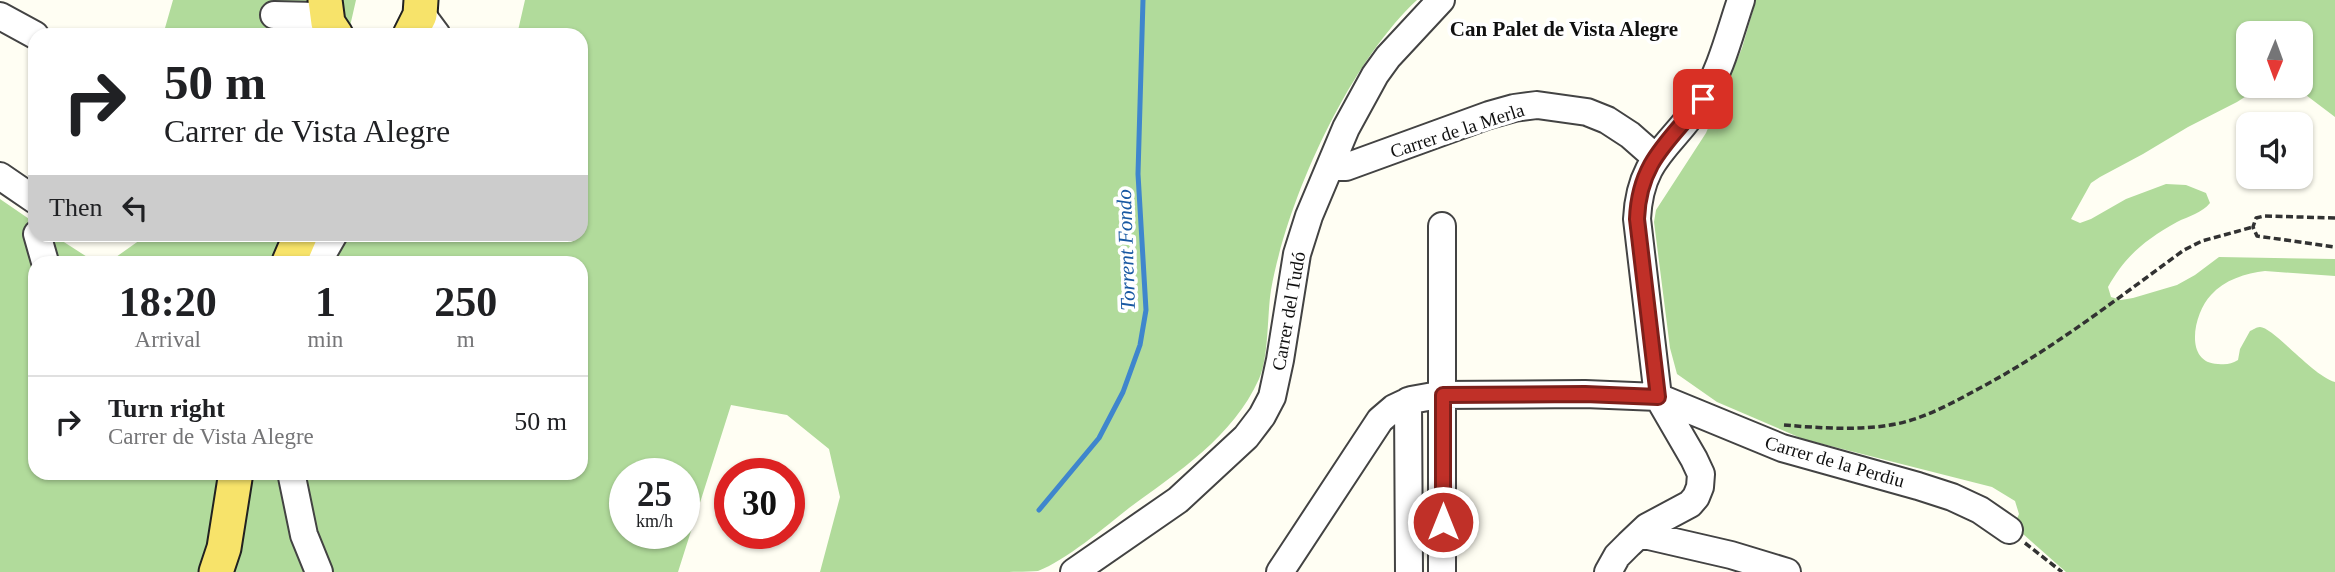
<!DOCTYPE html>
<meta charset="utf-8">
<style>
:root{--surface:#fff;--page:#f6f6f6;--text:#202124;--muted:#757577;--line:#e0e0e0}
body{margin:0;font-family:Georgia,serif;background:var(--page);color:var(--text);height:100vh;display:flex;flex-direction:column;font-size:26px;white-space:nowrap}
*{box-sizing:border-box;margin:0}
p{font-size:23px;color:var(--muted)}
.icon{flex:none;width:38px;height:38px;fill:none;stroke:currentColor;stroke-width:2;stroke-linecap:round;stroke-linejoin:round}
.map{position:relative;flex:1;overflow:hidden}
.side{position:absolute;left:28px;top:256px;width:560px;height:224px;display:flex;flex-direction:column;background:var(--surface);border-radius:21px;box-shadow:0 2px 5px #0004}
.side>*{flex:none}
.hud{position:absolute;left:28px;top:28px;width:560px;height:214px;border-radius:21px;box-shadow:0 2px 5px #0004;background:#fff;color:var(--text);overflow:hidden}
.needle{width:46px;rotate:181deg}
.controls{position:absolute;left:2236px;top:21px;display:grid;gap:14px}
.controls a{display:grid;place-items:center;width:77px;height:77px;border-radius:14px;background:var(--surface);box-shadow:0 2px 5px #0004;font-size:35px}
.speed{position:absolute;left:609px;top:458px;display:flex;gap:14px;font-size:35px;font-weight:700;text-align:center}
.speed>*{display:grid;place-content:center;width:91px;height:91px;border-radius:50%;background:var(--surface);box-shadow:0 2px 5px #0004;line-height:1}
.speed small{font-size:18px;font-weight:400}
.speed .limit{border:10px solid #d22;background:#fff;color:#111}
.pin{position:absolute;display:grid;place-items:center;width:60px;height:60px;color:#fff;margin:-30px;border-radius:14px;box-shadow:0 4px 10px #0006}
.me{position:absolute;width:77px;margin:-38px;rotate:0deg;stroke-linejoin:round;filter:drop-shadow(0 0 5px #0008)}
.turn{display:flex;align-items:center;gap:24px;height:147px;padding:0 21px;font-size:32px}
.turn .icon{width:91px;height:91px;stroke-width:2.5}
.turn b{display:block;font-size:49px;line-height:60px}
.then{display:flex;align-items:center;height:66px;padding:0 21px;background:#0003;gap:14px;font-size:26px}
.eta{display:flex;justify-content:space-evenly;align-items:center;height:119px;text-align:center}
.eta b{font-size:42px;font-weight:700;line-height:49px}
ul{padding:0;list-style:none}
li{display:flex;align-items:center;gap:21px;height:91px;padding:0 21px;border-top:2px solid var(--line)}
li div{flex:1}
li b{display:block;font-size:26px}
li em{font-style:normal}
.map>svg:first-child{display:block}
.forest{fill:#b1db9b;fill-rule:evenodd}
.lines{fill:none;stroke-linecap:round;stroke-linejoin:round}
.stream{stroke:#3f86cd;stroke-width:5}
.minor-casing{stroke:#434343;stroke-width:30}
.major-casing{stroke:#212121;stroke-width:37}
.path{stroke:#323232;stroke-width:3.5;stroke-dasharray:7 3.5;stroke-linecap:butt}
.minor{stroke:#fff;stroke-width:26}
.major{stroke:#f7e36a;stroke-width:33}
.route-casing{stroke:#7d1f1a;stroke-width:18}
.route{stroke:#c03028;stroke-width:12}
.labels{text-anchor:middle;stroke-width:7;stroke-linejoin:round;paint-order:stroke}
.street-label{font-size:19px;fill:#101010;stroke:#fff}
.neighbourhood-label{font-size:21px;font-weight:bold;fill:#101010;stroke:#fff}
.water-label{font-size:21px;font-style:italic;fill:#1858a2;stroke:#fff}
</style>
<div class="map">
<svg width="2335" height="572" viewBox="0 0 2335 572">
<rect width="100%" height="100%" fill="#fffef3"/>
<!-- forest -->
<path class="forest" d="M 173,0 L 356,0 L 348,35 L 163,35 Z
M 525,0 L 1417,0 C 1349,63 1287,199 1271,290 C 1267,315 1269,357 1259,379 C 1233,437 1178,472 1129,508 C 1105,527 1065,561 1038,571 C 1026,572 998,572 985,572 C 930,572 875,572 820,572 L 840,497 L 829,449 L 787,415 L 731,405 L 678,572 L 0,572 L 0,199 L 35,223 L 35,234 L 53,235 L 95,262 L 35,262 L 35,472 L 581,472 L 581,262 L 109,262 L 147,235 L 581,234 L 581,35 L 517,35 ZM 625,474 L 684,474 L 684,534 L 625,534 Z
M 1756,0 L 2335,0 L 2335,117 L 2294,86 L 2301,86 L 2301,33 L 2249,33 L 2249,86 L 2262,86 L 2237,102 L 2188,127 L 2143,154 L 2100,177 L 2091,183 L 2071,219 L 2080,223 L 2091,219 L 2126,199 L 2166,184 L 2186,185 L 2206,193 L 2210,203 C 2202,213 2189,216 2177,222 C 2145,240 2126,255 2108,287 L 2111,297 L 2121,300 L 2133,298 L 2177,285 L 2195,275 L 2219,257 L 2335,259 L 2335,276 L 2265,271 C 2246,273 2224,280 2211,295 C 2194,312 2183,363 2218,364 C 2227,365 2231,364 2238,360 L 2240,349 L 2250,331 C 2253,330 2256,327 2260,327 C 2273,327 2313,376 2335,382 L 2335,572 L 2066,572 L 2014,526 L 2019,514 L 2015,501 L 1992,487 L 1803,439 L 1717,402 L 1677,374 L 1670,348 L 1654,222 L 1656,210 L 1706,133 L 1742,48 Z"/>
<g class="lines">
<!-- stream -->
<path class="stream" d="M 1039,510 L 1099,438 L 1123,392 L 1140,345 L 1146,310 L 1138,174 L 1143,0"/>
<!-- minor casing -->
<g class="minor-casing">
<path id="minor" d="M 420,12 L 437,35
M 274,15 L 316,16 L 328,23
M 0,16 L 35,35
M 1331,167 L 1346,167 L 1489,115 L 1514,108 L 1537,105 L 1587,112 L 1607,120 L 1630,135 L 1655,157
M 0,176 L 35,200
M 1442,226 L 1442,572
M 37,234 L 45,262
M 318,262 L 334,234
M 1408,401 L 1409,572
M 291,472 L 304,535 L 319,572
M 1640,534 L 1731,555 L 1787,572
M 1074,572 L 1178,500 L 1246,437 L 1262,416 L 1272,397 L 1280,360 L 1297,254 L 1309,216 L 1346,128 L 1375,75 L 1388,57 L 1441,0
M 1280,572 L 1380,420 L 1394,408 L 1411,400 L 1439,395 L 1585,394 L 1658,397 L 1782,448 L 1918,486 L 1952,497 L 1980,510 L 2009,530
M 1608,572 L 1617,556 L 1629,544 L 1647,527 L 1690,504 L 1696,497 L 1700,487 L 1701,474 L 1694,459 L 1658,397 L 1637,219 C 1640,156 1672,147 1702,100 C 1721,71 1730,32 1741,0"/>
</g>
<!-- major casing -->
<g class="major-casing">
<path id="major" d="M 325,0 L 328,23 L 336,35
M 410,35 L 420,15 L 421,0
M 289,262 L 301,234
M 216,572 L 224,548 L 236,472"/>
</g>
<!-- path -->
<path class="path" d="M 2335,218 L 2264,216 L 2256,218 L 2253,227 L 2257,236 L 2335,247
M 1784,425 C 1820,428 1860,431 1896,424 C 1926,418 1954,402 1980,388 C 2053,349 2118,298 2184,250 L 2202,241 L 2253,227
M 2025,543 L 2062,572"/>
<!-- minor -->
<use href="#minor" class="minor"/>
<!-- major -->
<use href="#major" class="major"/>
</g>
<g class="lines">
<!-- route casing -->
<g class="route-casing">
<path id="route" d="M 1443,522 L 1443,395 L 1585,394 L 1658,397 L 1637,219 C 1639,161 1670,141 1703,99"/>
</g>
<!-- route -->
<use href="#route" class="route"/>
</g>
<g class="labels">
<!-- street labels -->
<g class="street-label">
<text transform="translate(1457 130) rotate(-18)" y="7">Carrer de la Merla</text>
<text transform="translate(1288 311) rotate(-80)" y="7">Carrer del Tudó</text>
<text transform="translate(1835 461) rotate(16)" y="7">Carrer de la Perdiu</text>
</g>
<!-- neighbourhood labels -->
<g class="neighbourhood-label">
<text x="1564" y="36">Can Palet de Vista Alegre</text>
</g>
<!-- water labels -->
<g class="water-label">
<text transform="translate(1126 250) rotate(-92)" y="7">Torrent Fondo</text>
</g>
</g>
</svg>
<div class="controls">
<a><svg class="needle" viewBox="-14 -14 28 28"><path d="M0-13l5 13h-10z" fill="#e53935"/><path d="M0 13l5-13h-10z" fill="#757577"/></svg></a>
<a><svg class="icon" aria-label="sound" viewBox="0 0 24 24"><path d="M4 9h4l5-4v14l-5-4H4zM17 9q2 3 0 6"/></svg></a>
</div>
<div class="speed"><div>25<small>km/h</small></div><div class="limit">30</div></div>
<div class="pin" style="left:1703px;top:99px;background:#d93025"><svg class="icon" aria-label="arrive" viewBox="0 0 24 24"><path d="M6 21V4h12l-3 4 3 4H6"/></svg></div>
<svg class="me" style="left:1443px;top:522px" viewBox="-20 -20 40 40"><circle r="17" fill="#c03028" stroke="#fff" stroke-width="3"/><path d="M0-11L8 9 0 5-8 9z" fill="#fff"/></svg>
<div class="hud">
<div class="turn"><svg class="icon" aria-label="right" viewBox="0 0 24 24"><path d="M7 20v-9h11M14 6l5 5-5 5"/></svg><div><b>50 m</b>Carrer de Vista Alegre</div></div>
<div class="then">Then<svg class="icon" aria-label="left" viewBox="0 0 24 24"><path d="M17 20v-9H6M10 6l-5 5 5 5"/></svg></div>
</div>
<section class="side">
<div class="eta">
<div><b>18:20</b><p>Arrival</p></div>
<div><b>1</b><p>min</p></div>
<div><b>250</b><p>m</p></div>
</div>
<ul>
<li><svg class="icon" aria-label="right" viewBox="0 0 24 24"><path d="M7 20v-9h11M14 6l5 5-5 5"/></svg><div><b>Turn right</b><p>Carrer de Vista Alegre</p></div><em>50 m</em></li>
</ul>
</section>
</div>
